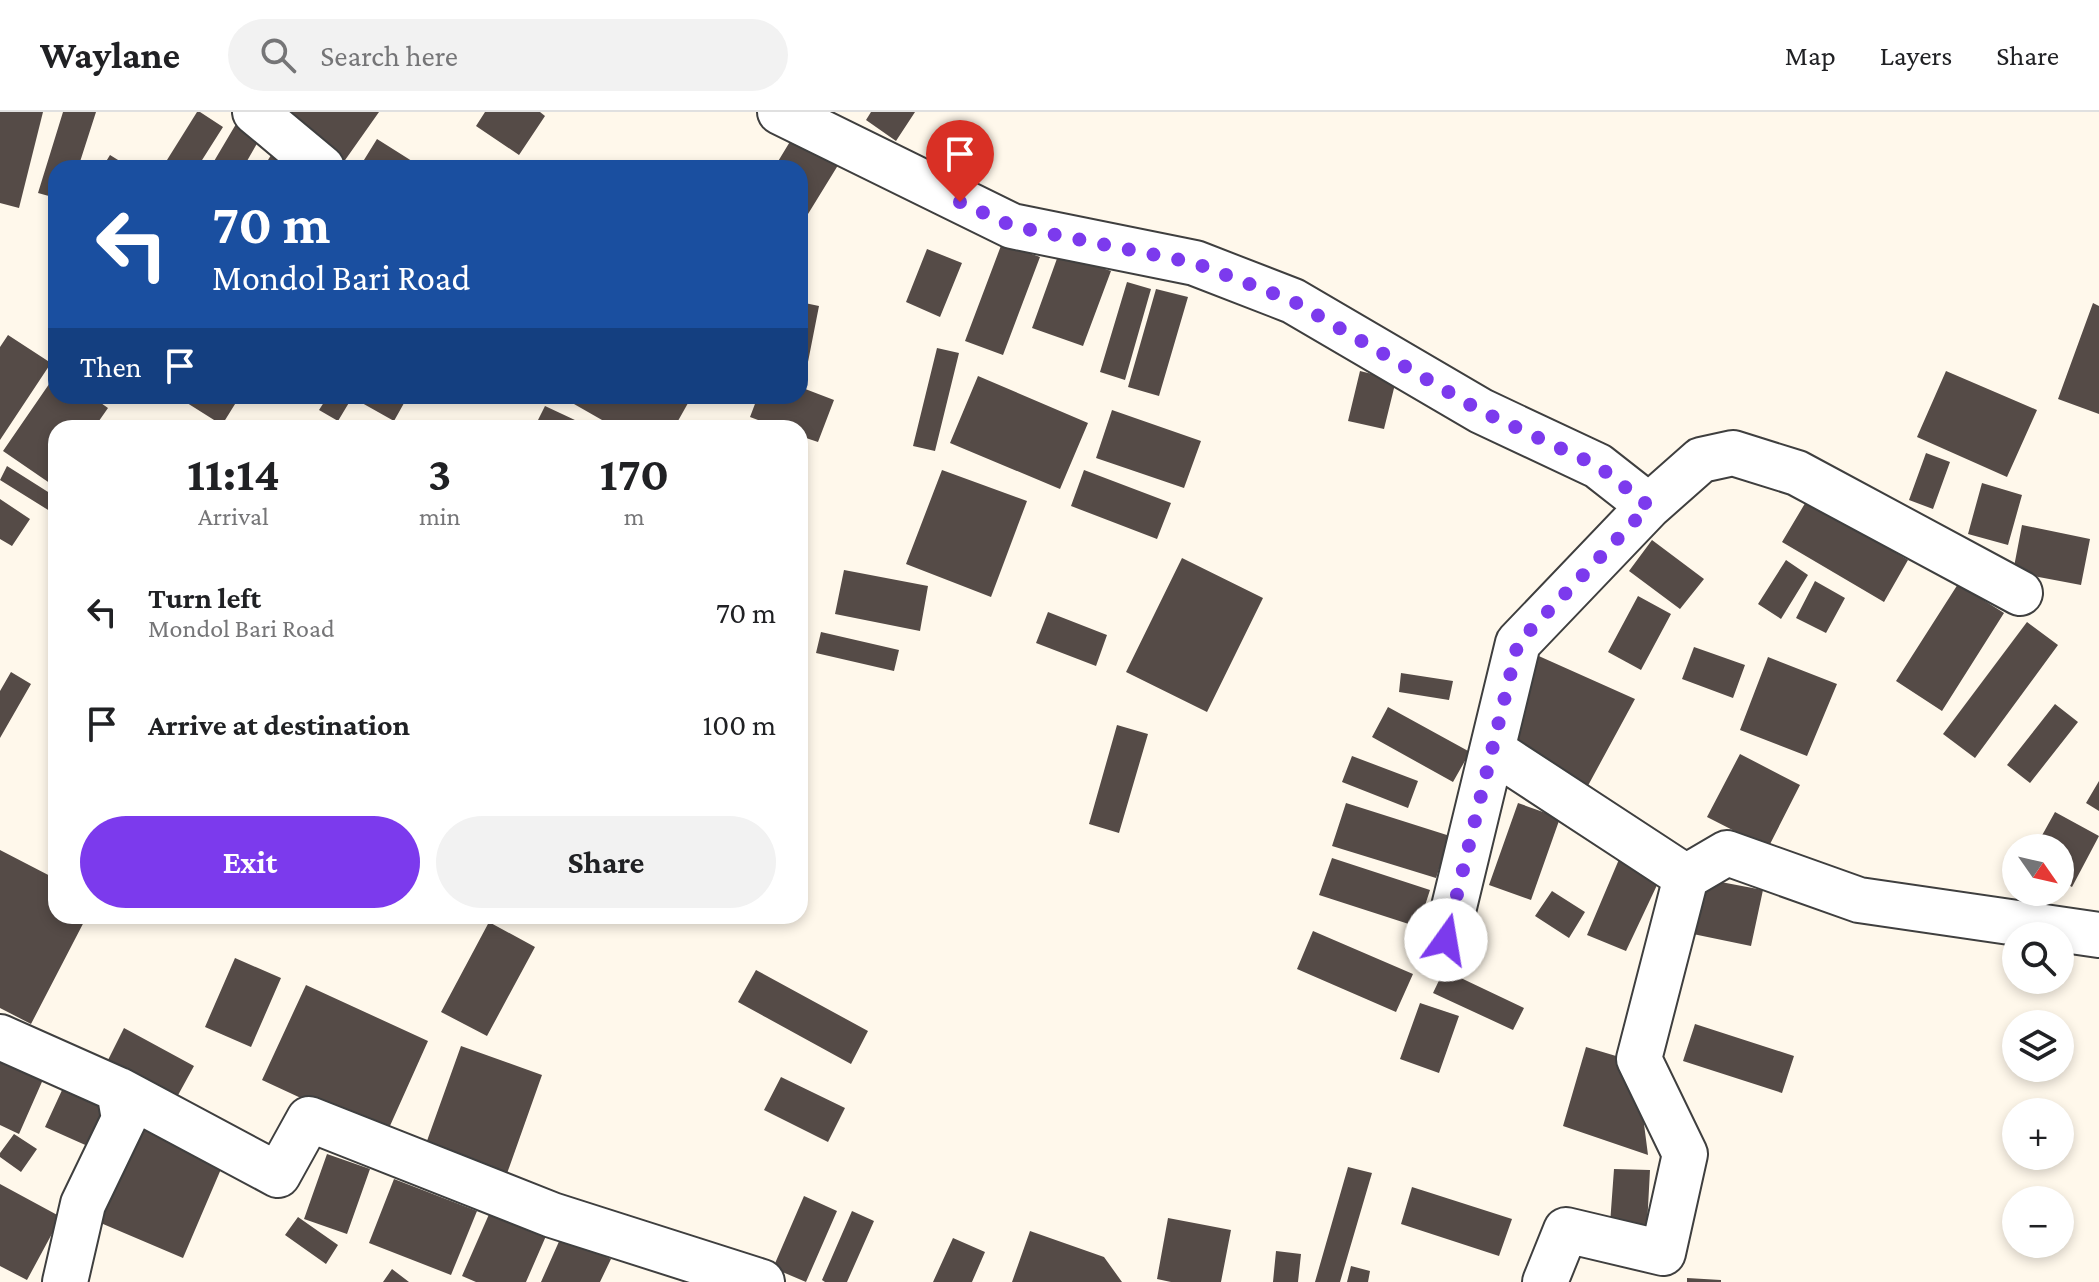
<!DOCTYPE html>
<meta charset="utf-8">
<style>
:root{--surface:#fff;--page:#f2f2f2;--text:#202124;--muted:#757577;--line:#e0e0e0;--accent:#7c3aed}
body{margin:0;font-family:"Crimson Pro",serif;background:var(--page);color:var(--text);height:100vh;display:flex;flex-direction:column;font-size:30px;white-space:nowrap}
*{box-sizing:border-box;margin:0}
p{font-size:26px;color:var(--muted)}
.icon{flex:none;width:44px;height:44px;fill:none;stroke:currentColor;stroke-width:2;stroke-linecap:round;stroke-linejoin:round}
.map{position:relative;flex:1;overflow:hidden}
.panel{position:absolute;left:48px;top:308px;width:760px;height:504px;display:flex;flex-direction:column;background:var(--surface);border-radius:24px;box-shadow:0 4px 12px #0003}
.panel>*{flex:none}
.top-card{position:absolute;left:48px;top:48px;width:760px;height:244px;border-radius:24px;box-shadow:0 4px 12px #0003;background:#1a4fa0;color:#fff;overflow:hidden}
.needle{width:52px;rotate:124deg}
.fabs{position:absolute;left:2002px;top:722px;display:grid;gap:16px}
.fabs a{display:grid;place-items:center;width:72px;height:72px;border-radius:50%;background:var(--surface);box-shadow:0 4px 12px #0003;font-size:40px}
.pin{position:absolute;display:grid;place-items:center;width:68px;height:68px;color:#fff;margin:-82px -34px;border-radius:50% 50% 50% 0;rotate:-45deg;box-shadow:0 0 8px #0007}
.pin .icon{rotate:45deg}
.me{position:absolute;width:88px;margin:-44px;rotate:13deg;stroke-linejoin:round;filter:drop-shadow(0 0 6px #0008)}
.turn{display:flex;align-items:center;gap:28px;height:168px;padding:0 32px;font-size:36px}
.turn .icon{width:104px;height:104px;stroke-width:2.5}
.turn b{display:block;font-size:56px;line-height:68px}
.then{display:flex;align-items:center;height:76px;padding:0 32px;background:#0003;gap:16px;font-size:30px}
.eta{display:flex;justify-content:space-evenly;align-items:center;height:136px;text-align:center}
.eta b{font-size:48px;font-weight:700;line-height:56px}
.primary-button{display:flex;gap:16px;margin-top:auto;padding:16px 32px}
.primary-button a{flex:1;height:92px;border-radius:48px;background:var(--accent);color:#fff;font-size:32px;font-weight:700;line-height:92px;text-align:center}
.primary-button a+a{background:var(--page);color:var(--text)}
ul{padding:0;list-style:none}
li{display:flex;align-items:center;gap:24px;height:112px;padding:0 32px}
li div{flex:1}
li b{display:block;font-size:30px}
li em{font-style:normal}
header{display:flex;align-items:center;gap:48px;box-sizing:border-box;height:112px;padding:0 40px;background:var(--surface);border-bottom:2px solid var(--line)}
header strong{font-size:38px}
nav{display:flex;gap:44px;margin-inline-start:auto;font-size:28px}
.search{width:560px;height:72px;background:var(--page);display:flex;align-items:center;gap:20px;box-sizing:border-box;padding:0 28px;border-radius:44px;color:var(--muted);font-size:30px}
.map>svg:first-child{display:block}
.building{fill:#554b47}
.lines{fill:none;stroke-linecap:round;stroke-linejoin:round}
.street-casing{stroke:#3f3f3f;stroke-width:48}
.street{stroke:#fff;stroke-width:44}
.route{stroke:#7c3aed;stroke-width:14;stroke-dasharray:0 25.2}
</style>
<header>
<strong>Waylane</strong>
<div class="search"><svg class="icon" aria-label="search" viewBox="0 0 24 24"><circle cx="10" cy="10" r="6"/><path d="M15 15l6 6"/></svg>Search here</div>
<nav><a>Map</a><a>Layers</a><a>Share</a></nav>
</header>
<div class="map">
<svg width="2099" height="1170" viewBox="0 0 2099 1170">
<rect width="100%" height="100%" fill="#fff8eb"/>
<!-- building -->
<path class="building" d="M 0,0 L 43,0 L 19,96 L 0,91 Z
M 63,0 L 96,0 L 78,56 L 56,56 L 56,86 L 38,81 Z
M 197,0 L 200,0 L 223,15 L 197,56 L 162,56 Z
M 282,0 L 379,0 L 343,51 Z
M 485,0 L 540,0 L 545,4 L 519,43 L 476,14 Z
M 871,0 L 915,0 L 896,29 L 866,8 Z
M 239,7 L 263,21 L 243,56 L 210,56 Z
M 794,23 L 840,50 L 800,115 L 800,56 L 774,56 Z
M 377,27 L 423,56 L 359,56 Z
M 278,32 L 299,56 L 263,56 Z
M 110,43 L 131,56 L 102,56 Z
M 1002,131 L 1040,145 L 1003,243 L 965,229 Z
M 927,137 L 962,151 L 940,205 L 906,190 Z
M 1059,141 L 1111,159 L 1083,234 L 1032,216 Z
M 1127,170 L 1151,177 L 1125,268 L 1100,260 Z
M 1156,177 L 1188,185 L 1159,284 L 1128,275 Z
M 800,190 L 819,194 L 807,255 L 800,254 Z
M 2093,191 L 2099,194 L 2099,302 L 2058,287 Z
M 8,223 L 51,251 L 0,328 L 0,235 Z
M 937,236 L 959,241 L 935,339 L 913,334 Z
M 1360,259 L 1396,268 L 1384,317 L 1348,309 Z
M 1946,259 L 2037,298 L 2007,365 L 1917,325 Z
M 56,262 L 56,284 L 91,284 L 108,296 L 94,316 L 56,316 L 56,370 L 54,374 L 3,339 Z
M 978,264 L 1088,311 L 1060,377 L 950,331 Z
M 800,275 L 834,288 L 818,330 L 800,324 L 800,316 L 780,316 L 750,305 L 758,284 L 800,284 Z
M 176,284 L 240,284 L 222,313 Z
M 328,284 L 353,284 L 338,309 L 319,298 Z
M 366,284 L 408,284 L 394,309 L 362,291 Z
M 560,284 L 692,284 L 674,316 L 616,316 Z
M 545,294 L 592,316 L 534,316 Z
M 1112,298 L 1201,329 L 1184,376 L 1096,346 Z
M 1926,341 L 1950,350 L 1933,397 L 1909,388 Z
M 7,354 L 56,385 L 56,396 L 53,401 L 0,368 Z
M 942,358 L 1027,389 L 991,485 L 906,452 Z
M 1084,358 L 1171,391 L 1157,427 L 1071,394 Z
M 1982,371 L 2022,383 L 2008,433 L 1968,422 Z
M 0,387 L 30,407 L 12,434 L 0,427 Z
M 1807,388 L 1908,448 L 1884,490 L 1782,430 Z
M 2022,413 L 2090,427 L 2081,473 L 2013,460 Z
M 1652,428 L 1704,467 L 1680,497 L 1629,459 Z
M 1182,446 L 1263,486 L 1207,600 L 1126,560 Z
M 1786,448 L 1808,463 L 1781,507 L 1758,492 Z
M 844,458 L 928,474 L 920,519 L 835,502 Z
M 1815,469 L 1845,486 L 1826,521 L 1796,506 Z
M 1958,472 L 2004,501 L 1942,599 L 1896,569 Z
M 1638,484 L 1671,502 L 1641,558 L 1608,540 Z
M 1048,500 L 1107,523 L 1096,554 L 1036,531 Z
M 2027,510 L 2058,533 L 1975,646 L 1943,622 Z
M 821,520 L 899,538 L 894,559 L 816,541 Z
M 1694,535 L 1745,553 L 1733,586 L 1682,567 Z
M 1532,541 L 1635,587 L 1584,681 L 1516,638 Z
M 1768,545 L 1837,572 L 1807,644 L 1740,618 Z
M 11,560 L 31,572 L 0,626 L 0,579 Z
M 1401,561 L 1453,569 L 1449,588 L 1399,580 Z
M 2055,592 L 2078,610 L 2030,671 L 2007,653 Z
M 1388,595 L 1470,640 L 1453,670 L 1372,625 Z
M 1117,613 L 1148,622 L 1119,721 L 1089,712 Z
M 1740,642 L 1800,673 L 1768,736 L 1707,705 Z
M 1352,644 L 1418,669 L 1408,696 L 1342,670 Z
M 2099,669 L 2099,699 L 2086,691 Z
M 1346,691 L 1450,724 L 1436,766 L 1332,734 Z
M 1518,691 L 1560,706 L 1531,788 L 1489,773 Z
M 2055,700 L 2099,724 L 2072,775 L 2060,768 L 2060,736 L 2035,736 Z
M 0,738 L 56,767 L 56,804 L 87,804 L 31,912 L 0,896 Z
M 1620,745 L 1658,771 L 1626,839 L 1587,823 Z
M 1332,746 L 1430,778 L 1418,815 L 1319,783 Z
M 1705,767 L 1763,778 L 1751,834 L 1693,822 Z
M 1552,779 L 1585,800 L 1569,826 L 1535,804 Z
M 489,810 L 535,835 L 487,924 L 441,900 Z
M 1313,819 L 1413,862 L 1396,900 L 1297,857 Z
M 235,846 L 281,866 L 251,935 L 205,915 Z
M 756,858 L 868,919 L 851,952 L 738,890 Z
M 1444,858 L 1524,896 L 1513,918 L 1433,881 Z
M 306,873 L 428,929 L 385,1025 L 262,968 Z
M 1420,891 L 1459,904 L 1439,961 L 1400,947 Z
M 1695,912 L 1794,944 L 1782,981 L 1683,949 Z
M 124,916 L 194,954 L 177,985 L 108,948 Z
M 461,934 L 542,963 L 504,1070 L 423,1040 Z
M 1586,935 L 1636,950 L 1648,1043 L 1563,1014 Z
M 0,944 L 45,963 L 19,1022 L 0,1013 Z
M 781,965 L 845,996 L 828,1030 L 764,998 Z
M 63,976 L 119,1001 L 101,1040 L 45,1015 Z
M 139,1006 L 227,1043 L 183,1146 L 96,1109 Z
M 14,1022 L 37,1037 L 21,1060 L 0,1045 L 0,1041 Z
M 327,1042 L 370,1057 L 347,1122 L 304,1107 Z
M 1348,1055 L 1372,1061 L 1340,1170 L 1315,1170 Z
M 1614,1057 L 1650,1058 L 1647,1114 L 1610,1112 Z
M 394,1067 L 477,1099 L 451,1163 L 369,1131 Z
M 0,1072 L 61,1105 L 27,1168 L 0,1154 Z
M 1412,1075 L 1512,1107 L 1499,1144 L 1401,1112 Z
M 804,1084 L 837,1099 L 806,1170 L 773,1156 Z
M 852,1099 L 874,1109 L 847,1170 L 825,1170 L 822,1168 Z
M 490,1100 L 546,1124 L 526,1170 L 476,1170 L 462,1164 Z
M 298,1105 L 338,1133 L 326,1152 L 285,1123 Z
M 1168,1106 L 1231,1118 L 1221,1170 L 1171,1170 L 1157,1167 Z
M 1030,1119 L 1104,1145 L 1122,1170 L 1012,1170 Z
M 561,1125 L 611,1147 L 600,1170 L 541,1170 Z
M 953,1126 L 985,1140 L 972,1170 L 933,1170 Z
M 1276,1139 L 1301,1142 L 1298,1170 L 1273,1170 Z
M 1351,1154 L 1370,1159 L 1368,1170 L 1347,1170 Z
M 392,1157 L 409,1170 L 383,1170 Z
M 1687,1166 L 1721,1168 L 1721,1170 L 1687,1170 Z"/>
<g class="lines">
<!-- street casing -->
<g class="street-casing">
<path id="street" d="M 255,0 L 322,56
M 780,0 L 1012,114 L 1195,151 L 1293,189 L 1481,299 L 1598,354 L 1649,394
M 1492,638 L 1686,765 L 1727,741 L 1859,788 L 2099,823
M 1446,828 L 1518,531 L 1649,394 L 1701,348 L 1733,341 L 1797,361 L 2020,481
M 0,925 L 119,978 L 278,1063 L 309,1007 L 552,1103 L 762,1170
M 65,1170 L 83,1092 L 124,1007 L 119,978
M 1545,1170 L 1566,1118 L 1663,1141 L 1685,1042 L 1639,947 L 1686,765"/>
</g>
<!-- street -->
<use href="#street" class="street"/>
</g>
<g class="lines">
<!-- route -->
<path class="route" d="M 960,90 L 1012,114 L 1195,151 L 1293,189 L 1481,299 L 1598,354 L 1649,394 L 1518,531 L 1446,828"/>
</g>
</svg>
<div class="fabs">
<a><svg class="needle" viewBox="-14 -14 28 28"><path d="M0-13l5 13h-10z" fill="#e53935"/><path d="M0 13l5-13h-10z" fill="#757577"/></svg></a>
<a><svg class="icon" aria-label="search" viewBox="0 0 24 24"><circle cx="10" cy="10" r="6"/><path d="M15 15l6 6"/></svg></a>
<a><svg class="icon" aria-label="layers" viewBox="0 0 24 24"><path d="M12 4l9 5-9 5-9-5zM3 14l9 5 9-5"/></svg></a>
<a>+</a>
<a>−</a>
</div>
<div class="pin" style="left:960px;top:90px;background:#d93025"><svg class="icon" aria-label="arrive" viewBox="0 0 24 24"><path d="M6 21V4h12l-3 4 3 4H6"/></svg></div>
<svg class="me" style="left:1446px;top:828px" viewBox="-20 -20 40 40"><circle r="19" fill="#fff"/><path d="M0-13L10 11 0 6-10 11z" fill="#7c3aed"/></svg>
<div class="top-card">
<div class="turn"><svg class="icon" aria-label="left" viewBox="0 0 24 24"><path d="M17 20v-9H6M10 6l-5 5 5 5"/></svg><div><b>70 m</b>Mondol Bari Road</div></div>
<div class="then">Then<svg class="icon" aria-label="arrive" viewBox="0 0 24 24"><path d="M6 21V4h12l-3 4 3 4H6"/></svg></div>
</div>
<section class="panel">
<div class="eta">
<div><b>11:14</b><p>Arrival</p></div>
<div><b>3</b><p>min</p></div>
<div><b>170</b><p>m</p></div>
</div>
<ul>
<li><svg class="icon" aria-label="left" viewBox="0 0 24 24"><path d="M17 20v-9H6M10 6l-5 5 5 5"/></svg><div><b>Turn left</b><p>Mondol Bari Road</p></div><em>70 m</em></li>
<li><svg class="icon" aria-label="arrive" viewBox="0 0 24 24"><path d="M6 21V4h12l-3 4 3 4H6"/></svg><div><b>Arrive at destination</b></div><em>100 m</em></li>
</ul>
<div class="primary-button"><a>Exit</a><a>Share</a></div>
</section>
</div>
